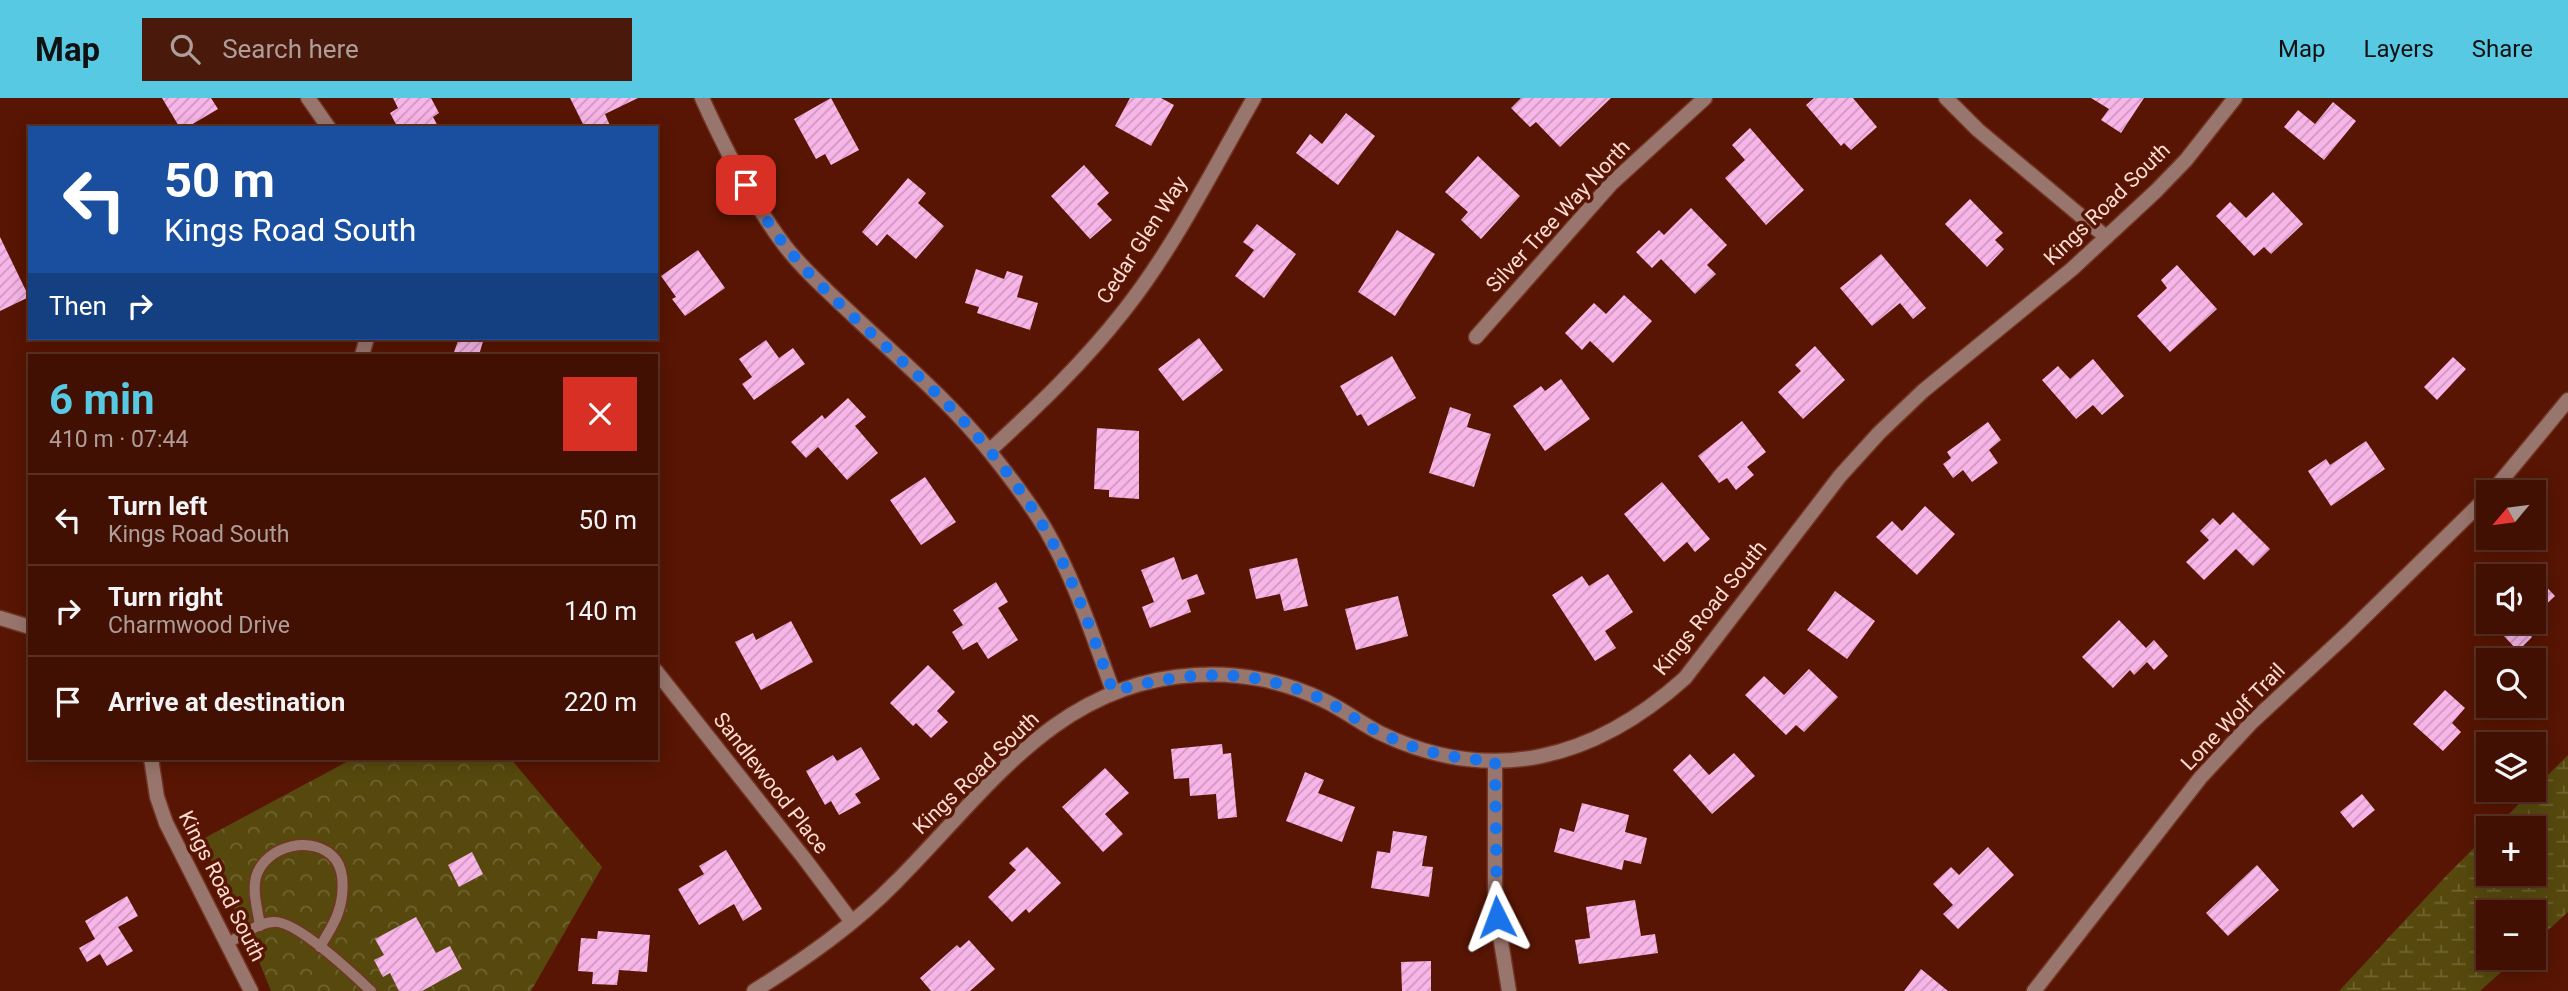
<!DOCTYPE html>
<meta charset="utf-8">
<style>
:root{--surface:#421002;--page:#49190c;--text:#f1f3f6;--muted:#ae9d99;--line:#5a3024;--accent:#58c9e3}
body{margin:0;font-family:Roboto,sans-serif;background:var(--page);color:var(--text);height:100vh;display:flex;flex-direction:column;font-size:26px;white-space:nowrap}
*{box-sizing:border-box;margin:0}
p{font-size:23px;color:var(--muted)}
.icon{flex:none;width:38px;height:38px;fill:none;stroke:currentColor;stroke-width:2;stroke-linecap:round;stroke-linejoin:round}
.map{position:relative;flex:1;overflow:hidden}
.panel{position:absolute;left:28px;top:256px;width:630px;height:406px;display:flex;flex-direction:column;background:var(--surface);border-radius:0px;box-shadow:0 4px 18px #0003,0 0 0 2px var(--line)}
.panel>*{flex:none}
.hud{position:absolute;left:28px;top:28px;width:630px;height:214px;border-radius:0px;box-shadow:0 4px 18px #0003,0 0 0 2px var(--line);background:#1a4fa0;color:#fff;overflow:hidden}
.needle{width:46px;rotate:241deg}
.controls{position:absolute;left:2476px;top:382px;display:grid;gap:14px}
.controls a{display:grid;place-items:center;width:70px;height:70px;border-radius:0px;background:var(--surface);box-shadow:0 4px 18px #0003,0 0 0 2px var(--line);font-size:35px}
.pin{position:absolute;display:grid;place-items:center;width:60px;height:60px;color:#fff;margin:-30px;border-radius:14px;box-shadow:0 4px 10px #0006}
.me{position:absolute;width:77px;margin:-38px;rotate:357deg;stroke-linejoin:round;filter:drop-shadow(0 0 5px #0008)}
.turn{display:flex;align-items:center;gap:24px;height:147px;padding:0 21px;font-size:32px}
.turn .icon{width:91px;height:91px;stroke-width:2.5}
.turn b{display:block;font-size:49px;line-height:60px}
.then{display:flex;align-items:center;height:66px;padding:0 21px;background:#0003;gap:14px;font-size:26px}
.round{display:grid;place-items:center;flex:none;width:74px;height:74px;border-radius:0px;background:var(--page)}
.summary{display:flex;align-items:center;justify-content:space-between;height:119px;padding:0 21px}
h1{font-size:42px;font-weight:700;line-height:52px;color:var(--accent)}
ul{padding:0;list-style:none}
li{display:flex;align-items:center;gap:21px;height:91px;padding:0 21px;border-top:2px solid var(--line)}
li div{flex:1}
li b{display:block;font-size:26px}
li em{font-style:normal}
header{display:flex;align-items:center;gap:42px;box-sizing:border-box;height:98px;padding:0 35px;background:var(--accent);color:#111}
header strong{font-size:33px}
nav{display:flex;gap:38px;margin-inline-start:auto;font-size:24px}
.search{width:490px;height:63px;background:var(--page);display:flex;align-items:center;gap:18px;box-sizing:border-box;padding:0 24px;border-radius:0px;color:var(--muted);font-size:26px}
.map>svg:first-child{display:block}
.forest{fill:url(#forest-crowns)}
.wetland{fill:url(#wetland-marsh)}
.building{fill:url(#building-hatch)}
.lines{fill:none;stroke-linecap:round;stroke-linejoin:round}
.lane-casing{stroke:#733524;stroke-width:13}
.street-casing{stroke:#733524;stroke-width:17}
.lane{stroke:#99766d;stroke-width:10}
.street{stroke:#99766d;stroke-width:14}
.route{stroke:#1a73e8;stroke-width:12;stroke-dasharray:0 21.6}
.labels{text-anchor:middle;stroke-width:7;stroke-linejoin:round;paint-order:stroke}
.street-label{font-size:21px;fill:#ffdcd3;stroke:#581503}
</style>
<header>
<strong>Map</strong>
<div class="search"><svg class="icon" aria-label="search" viewBox="0 0 24 24"><circle cx="10" cy="10" r="6"/><path d="M15 15l6 6"/></svg>Search here</div>
<nav><a>Map</a><a>Layers</a><a>Share</a></nav>
</header>
<div class="map">
<svg width="2568" height="893" viewBox="0 0 2568 893">
<defs>
<pattern id="forest-crowns" width="20" height="18" patternUnits="userSpaceOnUse" patternTransform="scale(1.75)"><rect width="20" height="18" fill="#57490e"/><path d="M2 6a3 3 0 1 1 6 0M12 15a3 3 0 1 1 6 0" fill="none" stroke="#706330"/></pattern>
<pattern id="wetland-marsh" width="20" height="14" patternUnits="userSpaceOnUse" patternTransform="scale(1.75)"><rect width="20" height="14" fill="#57490e"/><path d="M1 5h8M5 5V1M11 12h8M15 12V8" fill="none" stroke="#706330"/></pattern>
<pattern id="building-hatch" width="6" height="6" patternUnits="userSpaceOnUse" patternTransform="scale(1.75)"><rect width="6" height="6" fill="#f8b5e8"/><path d="M-1 1l2-2M0 6l6-6M5 7l2-2" fill="none" stroke="#cd98be"/></pattern>
</defs>
<rect width="100%" height="100%" fill="#581503"/>
<!-- forest -->
<path class="forest" d="M 354,660 L 510,660 L 602,769 L 531,893 L 271,893 L 254,851 L 201,742 Z"/>
<!-- wetland -->
<path class="wetland" d="M 2568,657 L 2568,814 L 2534,845 L 2534,814 L 2488,814 L 2488,859 L 2518,859 L 2480,893 L 2339,893 L 2446,778 L 2488,736 L 2488,775 L 2534,775 L 2534,730 L 2495,730 Z"/>
<!-- building -->
<path class="building" d="M 162,0 L 211,0 L 218,11 L 186,30 L 180,30 Z
M 393,0 L 431,0 L 439,15 L 433,19 L 439,30 L 398,30 L 390,15 L 398,10 Z
M 570,0 L 638,0 L 605,16 L 611,30 L 585,30 Z
M 831,0 L 859,52 L 831,67 L 825,56 L 816,61 L 794,21 Z
M 1130,0 L 1161,0 L 1174,7 L 1151,48 L 1115,28 Z
M 1521,0 L 1611,0 L 1560,49 L 1536,24 L 1530,29 L 1511,10 Z
M 1814,0 L 1853,0 L 1877,29 L 1851,52 L 1844,45 L 1841,48 L 1806,7 Z
M 2091,0 L 2144,0 L 2121,35 L 2101,22 L 2109,11 Z
M 2333,4 L 2356,23 L 2324,62 L 2284,29 L 2298,12 L 2315,26 Z
M 1346,15 L 1375,38 L 1338,87 L 1296,55 L 1310,36 L 1322,46 Z
M 1750,30 L 1804,92 L 1766,127 L 1725,80 L 1745,62 L 1732,47 Z
M 1478,58 L 1520,98 L 1481,141 L 1461,122 L 1468,114 L 1445,94 Z
M 1084,67 L 1109,95 L 1097,106 L 1112,122 L 1090,141 L 1051,98 Z
M 908,80 L 926,95 L 918,105 L 944,128 L 916,161 L 887,136 L 877,148 L 862,134 Z
M 2273,94 L 2303,126 L 2271,156 L 2264,149 L 2254,158 L 2216,118 L 2230,104 L 2246,120 Z
M 1970,101 L 2003,135 L 1995,142 L 2004,151 L 1987,169 L 1945,126 Z
M 1691,110 L 1727,147 L 1707,167 L 1716,176 L 1695,196 L 1661,161 L 1652,170 L 1636,154 L 1659,132 L 1664,137 Z
M 1257,126 L 1296,156 L 1264,200 L 1235,178 L 1254,152 L 1243,144 Z
M 1397,132 L 1435,156 L 1395,218 L 1358,194 Z
M 0,139 L 29,199 L 0,213 Z
M 698,152 L 725,190 L 685,218 L 672,201 L 676,199 L 661,178 Z
M 1881,156 L 1926,210 L 1913,221 L 1900,205 L 1872,228 L 1840,190 Z
M 2177,167 L 2217,211 L 2170,254 L 2137,218 L 2167,190 L 2161,182 Z
M 976,171 L 1004,181 L 1007,173 L 1023,178 L 1017,199 L 1038,205 L 1030,232 L 977,215 L 979,209 L 965,205 Z
M 1624,197 L 1652,223 L 1613,265 L 1590,243 L 1582,252 L 1565,235 L 1594,205 L 1606,216 Z
M 459,240 L 484,240 L 479,257 L 453,257 Z
M 1199,240 L 1223,272 L 1183,303 L 1158,271 Z
M 766,242 L 779,260 L 793,250 L 805,266 L 754,302 L 742,286 L 752,279 L 739,261 Z
M 1815,248 L 1845,282 L 1803,321 L 1778,294 L 1801,273 L 1795,267 Z
M 1392,258 L 1416,300 L 1368,328 L 1361,316 L 1357,318 L 1340,288 Z
M 2453,259 L 2466,271 L 2437,302 L 2424,289 Z
M 2093,261 L 2124,298 L 2102,317 L 2093,307 L 2076,321 L 2042,282 L 2058,268 L 2070,281 Z
M 1561,281 L 1590,321 L 1545,353 L 1513,308 L 1541,288 L 1545,293 Z
M 848,300 L 866,319 L 855,328 L 878,355 L 847,382 L 818,349 L 806,360 L 791,344 L 822,317 L 825,321 Z
M 1450,309 L 1471,316 L 1467,329 L 1491,336 L 1474,389 L 1429,375 Z
M 1742,323 L 1766,354 L 1747,369 L 1754,377 L 1736,392 L 1727,380 L 1719,385 L 1698,358 Z
M 1988,324 L 2001,342 L 1989,352 L 1998,365 L 1972,384 L 1963,372 L 1953,380 L 1943,366 L 1951,360 L 1947,354 Z
M 1097,330 L 1139,333 L 1139,401 L 1109,399 L 1109,392 L 1094,391 Z
M 2366,343 L 2385,371 L 2331,408 L 2308,373 L 2326,361 L 2330,367 Z
M 925,379 L 956,424 L 921,447 L 890,402 Z
M 1662,384 L 1710,441 L 1695,454 L 1687,444 L 1664,464 L 1624,416 Z
M 1925,408 L 1955,436 L 1917,477 L 1876,439 L 1892,423 L 1902,433 Z
M 2233,414 L 2270,451 L 2253,468 L 2236,451 L 2204,482 L 2186,464 L 2209,442 L 2200,433 L 2213,420 L 2220,427 Z
M 1174,459 L 1182,482 L 1197,476 L 1205,496 L 1187,502 L 1191,514 L 1150,530 L 1142,509 L 1154,504 L 1141,472 Z
M 1297,460 L 1308,508 L 1284,513 L 1280,496 L 1256,501 L 1249,471 Z
M 1608,476 L 1633,514 L 1605,533 L 1616,550 L 1595,563 L 1552,497 L 1582,478 L 1589,488 Z
M 2534,476 L 2555,498 L 2534,518 Z
M 996,484 L 1008,504 L 998,510 L 1018,542 L 988,561 L 977,544 L 963,552 L 952,534 L 963,527 L 953,512 Z
M 1835,493 L 1875,523 L 1847,561 L 1807,532 Z
M 1398,498 L 1408,538 L 1356,552 L 1345,511 Z
M 2119,522 L 2146,550 L 2154,542 L 2168,558 L 2154,572 L 2147,564 L 2134,577 L 2130,572 L 2113,590 L 2082,559 Z
M 791,523 L 813,564 L 761,592 L 735,544 L 753,535 L 756,542 Z
M 2490,523 L 2517,523 L 2532,539 L 2518,553 Z
M 928,567 L 955,594 L 937,613 L 948,624 L 931,640 L 916,625 L 913,628 L 890,605 Z
M 1809,571 L 1838,599 L 1804,634 L 1796,627 L 1786,637 L 1745,597 L 1764,578 L 1784,597 Z
M 2445,592 L 2465,610 L 2452,625 L 2461,634 L 2443,653 L 2413,626 Z
M 1222,646 L 1223,656 L 1231,655 L 1237,719 L 1218,721 L 1216,696 L 1190,698 L 1189,680 L 1174,681 L 1171,651 Z
M 861,649 L 880,681 L 855,696 L 861,705 L 839,717 L 831,703 L 825,707 L 806,673 L 833,657 L 837,663 Z
M 1734,655 L 1755,678 L 1712,716 L 1673,672 L 1690,656 L 1709,677 Z
M 1105,670 L 1129,695 L 1105,716 L 1123,736 L 1103,754 L 1062,709 Z
M 1305,674 L 1324,682 L 1318,695 L 1355,709 L 1342,744 L 1286,723 Z
M 2362,696 L 2375,712 L 2353,730 L 2340,714 Z
M 1582,705 L 1629,717 L 1625,734 L 1647,740 L 1641,766 L 1624,762 L 1622,772 L 1554,754 L 1560,730 L 1574,734 Z
M 1393,733 L 1427,738 L 1422,768 L 1433,769 L 1429,799 L 1371,790 L 1377,753 L 1390,755 Z
M 1027,749 L 1061,785 L 1029,815 L 1026,811 L 1012,824 L 988,799 L 1016,772 L 1009,765 Z
M 1988,749 L 2014,777 L 1958,831 L 1943,816 L 1953,807 L 1933,786 L 1951,769 L 1959,777 Z
M 726,752 L 762,811 L 743,823 L 734,806 L 699,827 L 678,791 L 704,776 L 699,768 Z
M 472,754 L 483,776 L 459,789 L 448,767 Z
M 2257,767 L 2279,792 L 2228,838 L 2206,815 Z
M 127,798 L 138,818 L 118,829 L 133,853 L 107,868 L 100,856 L 87,864 L 79,850 L 95,841 L 85,823 Z
M 1635,802 L 1641,838 L 1655,836 L 1658,855 L 1579,866 L 1575,842 L 1590,840 L 1586,809 Z
M 416,819 L 436,855 L 450,848 L 462,871 L 422,893 L 399,893 L 390,875 L 383,879 L 374,862 L 384,857 L 375,841 Z
M 598,833 L 650,837 L 647,874 L 619,872 L 617,887 L 592,886 L 593,874 L 578,873 L 581,840 L 597,841 Z
M 969,842 L 995,871 L 970,893 L 931,893 L 920,880 L 957,847 L 960,850 Z
M 1431,863 L 1431,893 L 1402,893 L 1401,864 Z
M 1921,871 L 1948,893 L 1904,893 Z"/>
<g class="lines">
<!-- lane casing -->
<g class="lane-casing">
<path id="lane" d="M 260,828 C 258,813 252,794 256,779 C 265,747 315,735 336,762 C 346,776 343,801 338,815 C 334,827 326,838 320,849
M 228,845 C 241,838 257,825 273,824 C 295,821 354,877 371,893"/>
</g>
<!-- street casing -->
<g class="street-casing">
<path id="street" d="M 308,0 L 329,30
M 702,0 C 725,51 751,103 785,148 C 806,175 834,199 859,223 C 904,265 952,306 990,354 C 1010,379 1030,405 1046,432 C 1075,482 1093,539 1113,593
M 1946,0 L 1978,32 L 2106,139
M 1476,239 L 1611,86 L 1705,0
M 362,257 L 367,240
M 989,353 C 1037,309 1083,265 1123,214 C 1174,150 1213,71 1254,0
M 2492,394 L 2568,302
M 0,520 L 30,529
M 656,573 L 804,760 L 852,824
M 151,660 L 157,699 L 166,725 L 251,893
M 1495,663 L 1495,792 L 1497,819 L 1509,893
M 754,893 C 805,861 854,827 896,784 C 987,693 1056,584 1196,577 C 1239,574 1284,583 1323,602 C 1343,611 1360,625 1380,635 C 1492,689 1595,661 1685,580 L 1840,378 L 1879,335 L 1923,293 L 2072,171 L 2156,93 L 2186,62 L 2235,0
M 2034,893 L 2201,679 L 2252,624 L 2347,536 L 2488,398"/>
</g>
<!-- lane -->
<use href="#lane" class="lane"/>
<!-- street -->
<use href="#street" class="street"/>
</g>
<g class="lines">
<!-- route -->
<path class="route" d="M 746,87 C 758,108 771,131 787,150 C 836,210 900,257 954,313 C 999,360 1041,415 1067,474 C 1085,512 1098,554 1113,593 C 1191,573 1246,568 1322,601 C 1341,610 1358,624 1377,633 C 1414,653 1454,661 1495,663 L 1497,819"/>
</g>
<g class="labels">
<!-- street labels -->
<g class="street-label">
<text transform="translate(2107 106) rotate(-44)" y="7">Kings Road South</text>
<text transform="translate(1558 118) rotate(-47)" y="7">Silver Tree Way North</text>
<text transform="translate(1142 142) rotate(-57)" y="7">Cedar Glen Way</text>
<text transform="translate(1710 510) rotate(-51)" y="7">Kings Road South</text>
<text transform="translate(2233 619) rotate(-46)" y="7">Lone Wolf Trail</text>
<text transform="translate(976 675) rotate(-44)" y="7">Kings Road South</text>
<text transform="translate(771 685) rotate(52)" y="7">Sandlewood Place</text>
<text transform="translate(222 788) rotate(63)" y="7">Kings Road South</text>
</g>
</g>
</svg>
<div class="controls">
<a><svg class="needle" viewBox="-14 -14 28 28"><path d="M0-13l5 13h-10z" fill="#e53935"/><path d="M0 13l5-13h-10z" fill="#ae9d99"/></svg></a>
<a><svg class="icon" aria-label="sound" viewBox="0 0 24 24"><path d="M4 9h4l5-4v14l-5-4H4zM17 9q2 3 0 6"/></svg></a>
<a><svg class="icon" aria-label="search" viewBox="0 0 24 24"><circle cx="10" cy="10" r="6"/><path d="M15 15l6 6"/></svg></a>
<a><svg class="icon" aria-label="layers" viewBox="0 0 24 24"><path d="M12 4l9 5-9 5-9-5zM3 14l9 5 9-5"/></svg></a>
<a>+</a>
<a>−</a>
</div>
<div class="pin" style="left:746px;top:87px;background:#d93025"><svg class="icon" aria-label="arrive" viewBox="0 0 24 24"><path d="M6 21V4h12l-3 4 3 4H6"/></svg></div>
<svg class="me" style="left:1497px;top:819px" viewBox="-20 -20 40 40"><path d="M0-17L14 15 0 8-14 15z" fill="#1a73e8" stroke="#fff" stroke-width="4"/></svg>
<div class="hud">
<div class="turn"><svg class="icon" aria-label="left" viewBox="0 0 24 24"><path d="M17 20v-9H6M10 6l-5 5 5 5"/></svg><div><b>50 m</b>Kings Road South</div></div>
<div class="then">Then<svg class="icon" aria-label="right" viewBox="0 0 24 24"><path d="M7 20v-9h11M14 6l5 5-5 5"/></svg></div>
</div>
<section class="panel">
<div class="summary"><div><h1>6 min</h1><p>410 m · 07:44</p></div><a class="round" style="background:#d93025;color:#fff"><svg class="icon" aria-label="close" viewBox="0 0 24 24"><path d="M6 6l12 12M18 6L6 18"/></svg></a></div>
<ul>
<li><svg class="icon" aria-label="left" viewBox="0 0 24 24"><path d="M17 20v-9H6M10 6l-5 5 5 5"/></svg><div><b>Turn left</b><p>Kings Road South</p></div><em>50 m</em></li>
<li><svg class="icon" aria-label="right" viewBox="0 0 24 24"><path d="M7 20v-9h11M14 6l5 5-5 5"/></svg><div><b>Turn right</b><p>Charmwood Drive</p></div><em>140 m</em></li>
<li><svg class="icon" aria-label="arrive" viewBox="0 0 24 24"><path d="M6 21V4h12l-3 4 3 4H6"/></svg><div><b>Arrive at destination</b></div><em>220 m</em></li>
</ul>
</section>
</div>
